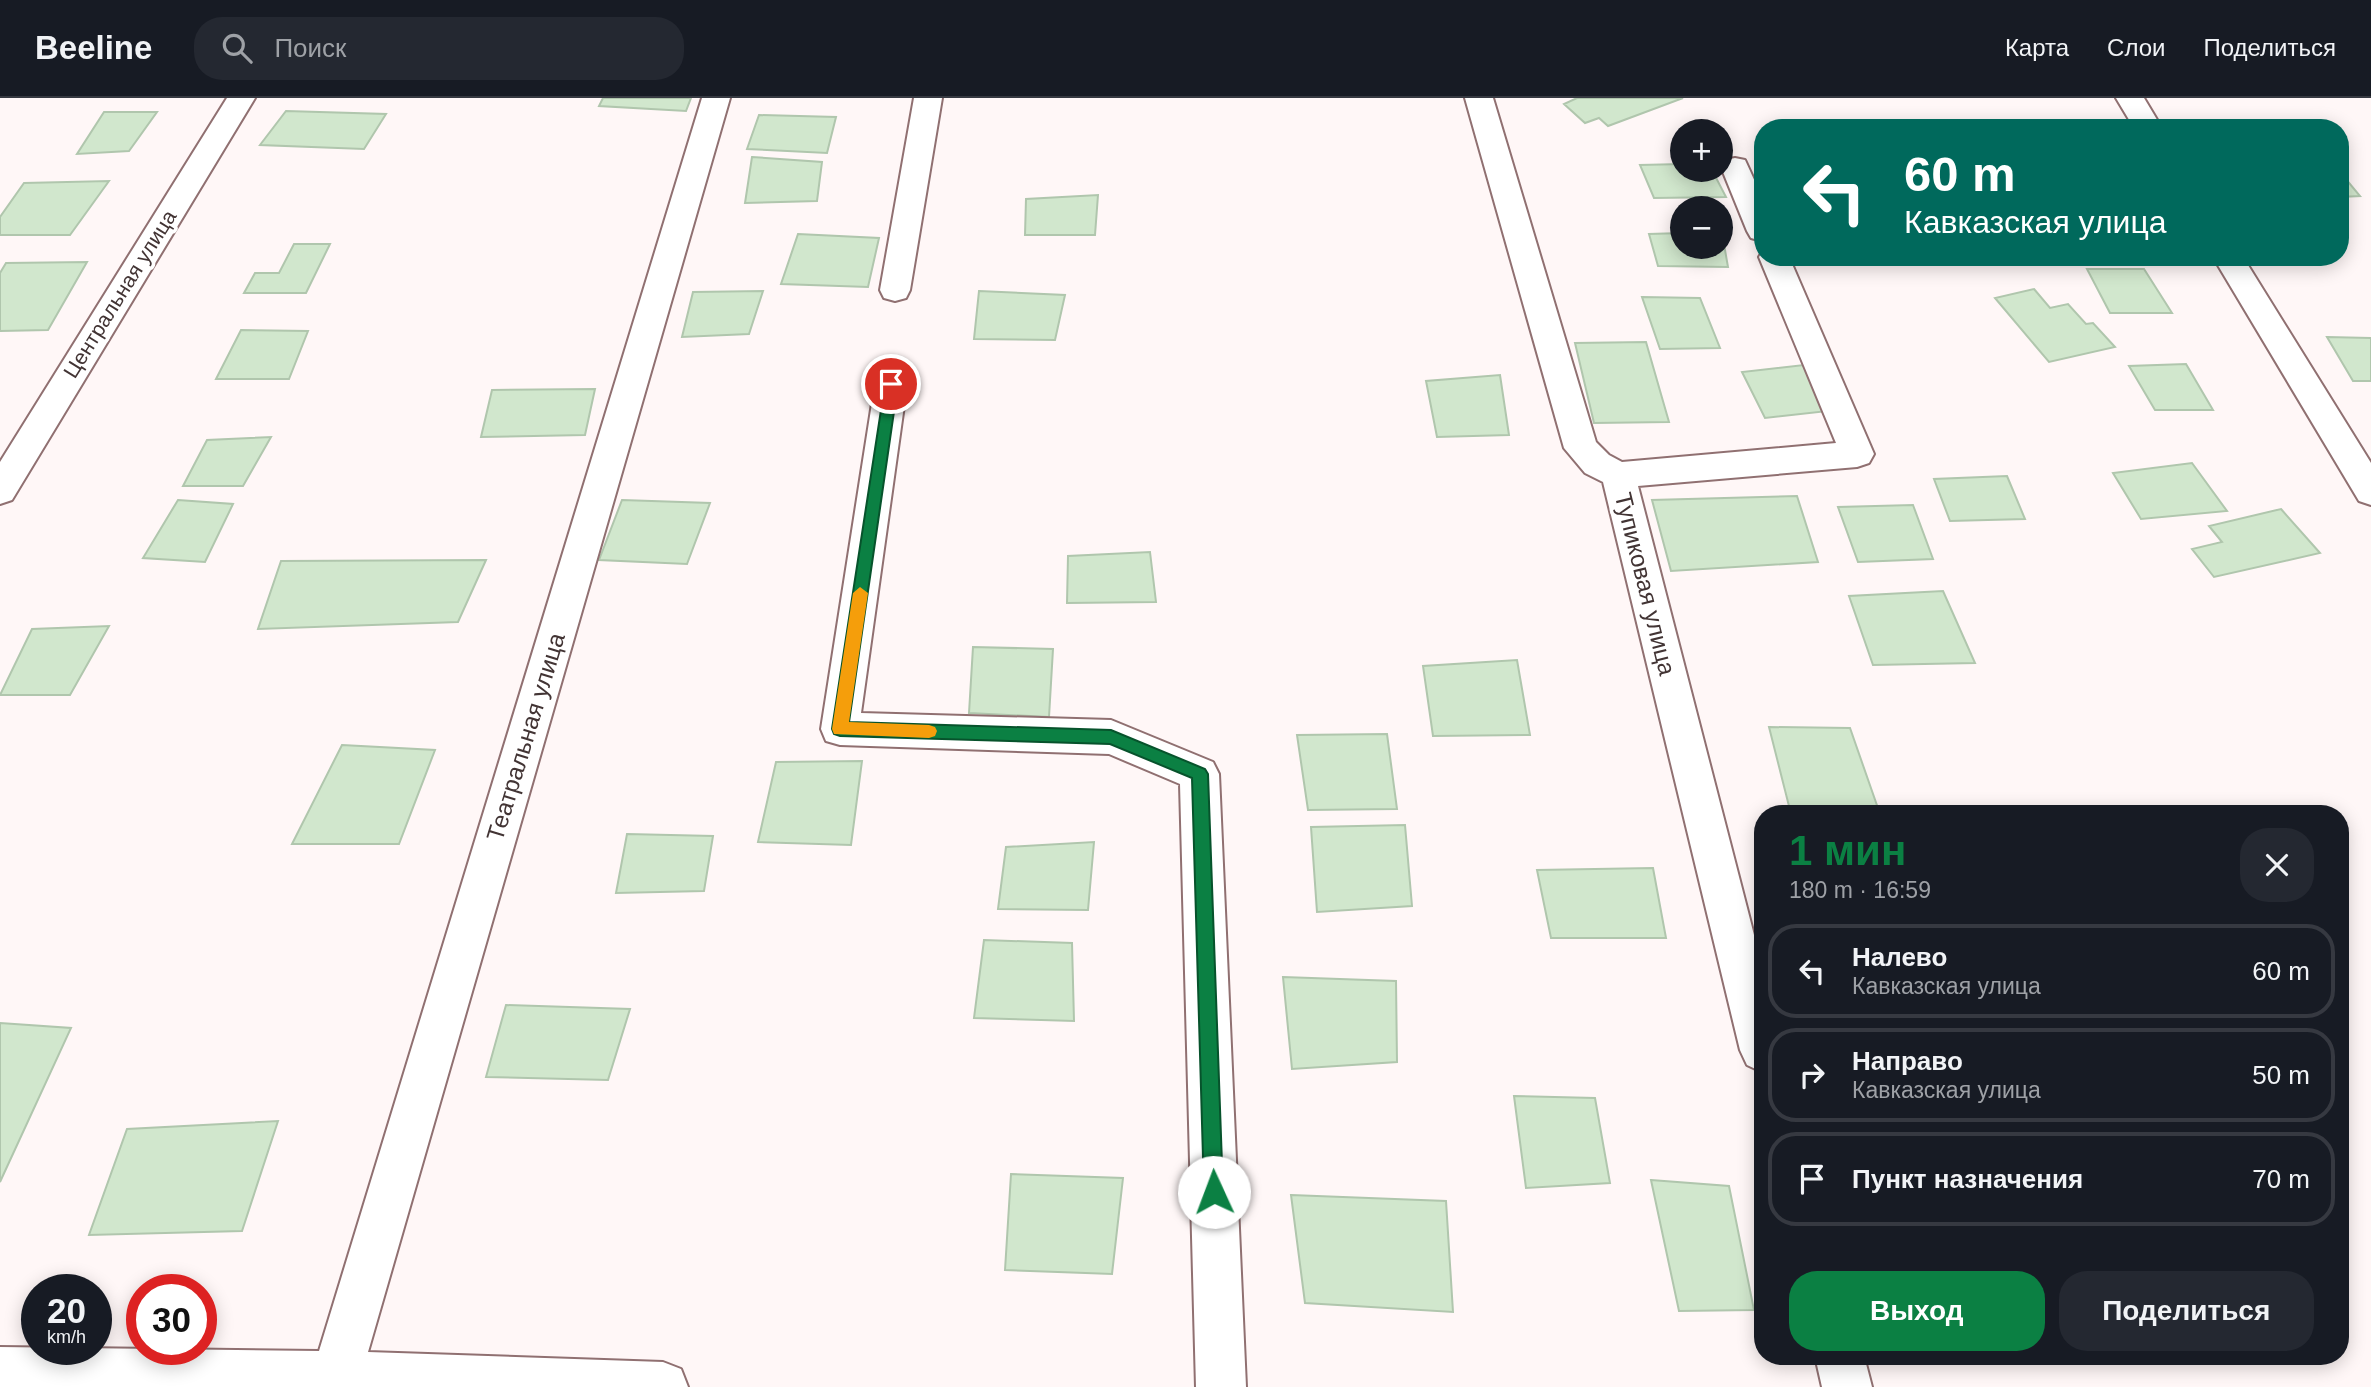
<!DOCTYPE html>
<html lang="ru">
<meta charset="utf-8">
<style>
:root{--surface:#171b24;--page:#242831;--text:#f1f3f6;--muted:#9ea1a6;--line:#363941;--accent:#0b8043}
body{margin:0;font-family:Helvetica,sans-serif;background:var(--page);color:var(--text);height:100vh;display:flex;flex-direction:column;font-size:26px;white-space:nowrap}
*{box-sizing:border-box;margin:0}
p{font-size:23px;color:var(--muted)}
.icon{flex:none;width:38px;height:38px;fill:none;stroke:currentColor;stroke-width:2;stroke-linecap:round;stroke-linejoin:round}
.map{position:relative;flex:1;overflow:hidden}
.details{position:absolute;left:1754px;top:707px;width:595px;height:560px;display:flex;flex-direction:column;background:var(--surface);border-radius:28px;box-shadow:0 4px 18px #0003}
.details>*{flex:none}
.top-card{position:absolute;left:1754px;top:21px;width:595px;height:147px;border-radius:28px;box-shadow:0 4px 18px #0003;background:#00695c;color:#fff;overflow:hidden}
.fabs{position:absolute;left:1670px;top:21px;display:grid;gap:14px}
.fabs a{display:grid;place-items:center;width:63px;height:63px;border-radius:50%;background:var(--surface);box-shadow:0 4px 18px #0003;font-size:35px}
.speed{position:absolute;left:21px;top:1176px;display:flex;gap:14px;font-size:35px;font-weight:700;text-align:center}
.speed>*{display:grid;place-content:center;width:91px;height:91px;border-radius:50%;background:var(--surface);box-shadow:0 4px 18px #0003;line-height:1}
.speed small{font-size:18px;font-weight:400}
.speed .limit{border:10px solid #d22;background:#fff;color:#111}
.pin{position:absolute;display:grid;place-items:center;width:60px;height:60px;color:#fff;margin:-30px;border:4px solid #fff;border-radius:50%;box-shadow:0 2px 7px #0007}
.me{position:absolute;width:77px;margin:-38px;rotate:358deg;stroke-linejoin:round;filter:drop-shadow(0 0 5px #0008)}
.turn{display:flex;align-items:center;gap:24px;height:147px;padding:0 35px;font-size:32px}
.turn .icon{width:91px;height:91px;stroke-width:2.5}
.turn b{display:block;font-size:49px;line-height:60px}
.round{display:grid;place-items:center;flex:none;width:74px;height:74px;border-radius:28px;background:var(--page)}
.summary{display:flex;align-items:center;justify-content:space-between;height:119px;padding:0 35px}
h1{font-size:42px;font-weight:700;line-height:52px;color:var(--accent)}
.action{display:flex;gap:14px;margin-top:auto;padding:14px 35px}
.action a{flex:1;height:80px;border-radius:28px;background:var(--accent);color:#fff;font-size:28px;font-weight:700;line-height:80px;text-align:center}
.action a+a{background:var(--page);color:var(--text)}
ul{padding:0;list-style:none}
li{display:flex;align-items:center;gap:21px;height:94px;margin:0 14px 10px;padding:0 21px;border:4px solid var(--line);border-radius:28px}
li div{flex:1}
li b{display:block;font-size:26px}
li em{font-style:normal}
header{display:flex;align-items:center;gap:42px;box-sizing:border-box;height:98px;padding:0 35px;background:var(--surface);border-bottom:2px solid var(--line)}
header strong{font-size:33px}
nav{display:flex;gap:38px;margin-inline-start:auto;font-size:24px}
.search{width:490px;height:63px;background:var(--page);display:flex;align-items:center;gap:18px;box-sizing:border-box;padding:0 24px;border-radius:28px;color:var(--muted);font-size:26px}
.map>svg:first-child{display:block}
.building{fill:#d1e7cd;stroke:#b0c6ad;stroke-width:2}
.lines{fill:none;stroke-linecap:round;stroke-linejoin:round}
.minor-casing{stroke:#907071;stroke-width:4}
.minor{fill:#fff;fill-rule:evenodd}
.route{fill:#0b8043;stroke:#07532c;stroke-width:2}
.slow{fill:#f59e0b}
.labels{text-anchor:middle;stroke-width:7;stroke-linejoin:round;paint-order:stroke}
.far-street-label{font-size:21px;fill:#423434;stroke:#fff}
.street-label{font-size:24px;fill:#423434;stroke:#fff}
</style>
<header>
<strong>Beeline</strong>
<div class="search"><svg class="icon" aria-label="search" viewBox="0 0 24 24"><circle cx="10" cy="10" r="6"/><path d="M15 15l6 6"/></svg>Поиск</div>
<nav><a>Карта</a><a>Слои</a><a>Поделиться</a></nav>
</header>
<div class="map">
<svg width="2371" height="1289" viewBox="0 0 2371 1289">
<rect width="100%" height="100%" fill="#fff7f7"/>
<!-- building -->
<path class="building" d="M 603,0 L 691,0 L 686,13 L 599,8 Z
M 1577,0 L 1683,0 L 1608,28 L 1599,20 L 1585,25 L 1564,6 Z
M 286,13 L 386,16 L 364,51 L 260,47 Z
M 104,14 L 157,14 L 129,53 L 77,56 Z
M 759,17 L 836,19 L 827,55 L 747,51 Z
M 752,59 L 822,64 L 817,103 L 745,105 Z
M 1682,66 L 1682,72 L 1712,72 L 1726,99 L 1654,100 L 1640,67 Z
M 2340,74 L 2360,98 L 2340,99 Z
M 109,83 L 70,137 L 0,137 L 0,119 L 24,85 Z
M 1098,97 L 1095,137 L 1025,137 L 1026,101 Z
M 1682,135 L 1682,149 L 1720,149 L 1722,135 L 1728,169 L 1658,168 L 1649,136 Z
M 798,136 L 879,140 L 868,189 L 781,186 Z
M 294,146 L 330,146 L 306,195 L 244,195 L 255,175 L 279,175 Z
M 1815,159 L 1857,159 L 1858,162 L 1817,165 Z
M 2003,159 L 2132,159 L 2133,161 L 2007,166 Z
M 87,164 L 48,232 L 0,233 L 0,175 L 6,165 Z
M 2087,171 L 2144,171 L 2172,215 L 2110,215 Z
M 2034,191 L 2050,210 L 2068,206 L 2086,226 L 2093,225 L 2115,249 L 2049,264 L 1995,200 Z
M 763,193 L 749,236 L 682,239 L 693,194 Z
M 979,193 L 1065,197 L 1055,242 L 974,241 Z
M 1642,199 L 1700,200 L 1720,250 L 1660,251 Z
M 241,232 L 308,233 L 289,281 L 216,281 Z
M 2327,239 L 2371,240 L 2371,283 L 2353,283 Z
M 1646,244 L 1669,324 L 1594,325 L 1575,245 Z
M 2186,266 L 2213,312 L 2155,312 L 2129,268 Z
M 1804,267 L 1828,313 L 1765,320 L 1742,274 Z
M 1500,277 L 1509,337 L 1437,339 L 1426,283 Z
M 595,291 L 585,337 L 481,339 L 492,292 Z
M 271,339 L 243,388 L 183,388 L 207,342 Z
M 2192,365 L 2227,413 L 2141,421 L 2113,375 Z
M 2007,378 L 2025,421 L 1950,423 L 1934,381 Z
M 1797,398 L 1818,464 L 1671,473 L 1652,402 Z
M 178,402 L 233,406 L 205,464 L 143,460 Z
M 622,402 L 710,405 L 687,466 L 599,462 Z
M 1913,407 L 1933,461 L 1858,464 L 1838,409 Z
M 2281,411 L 2320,455 L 2214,479 L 2192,451 L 2222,444 L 2209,428 Z
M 1150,454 L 1156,504 L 1067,505 L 1068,458 Z
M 486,462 L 458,524 L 258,531 L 281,463 Z
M 1943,493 L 1975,565 L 1873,567 L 1849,498 Z
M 109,528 L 70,597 L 0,597 L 32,531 Z
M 973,549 L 1053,551 L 1049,619 L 969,615 Z
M 1517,562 L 1530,637 L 1433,638 L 1423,568 Z
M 1769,629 L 1850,630 L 1880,716 L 1791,716 Z
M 1387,636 L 1397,711 L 1308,712 L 1297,637 Z
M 342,647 L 435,652 L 399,746 L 292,746 Z
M 862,663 L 851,747 L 758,744 L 776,664 Z
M 1405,727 L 1412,808 L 1317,814 L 1311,729 Z
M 627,736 L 713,738 L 704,793 L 616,795 Z
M 1094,744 L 1088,812 L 998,811 L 1006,749 Z
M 1653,770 L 1666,840 L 1551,840 L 1537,772 Z
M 984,842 L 1072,845 L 1074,923 L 974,920 Z
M 1283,879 L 1396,883 L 1397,964 L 1292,971 Z
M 506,907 L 630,911 L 608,982 L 486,979 Z
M 0,925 L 71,930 L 0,1084 Z
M 1514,998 L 1595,1000 L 1610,1085 L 1526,1090 Z
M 278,1023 L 242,1133 L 89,1137 L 127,1031 Z
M 1011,1076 L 1123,1080 L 1112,1176 L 1005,1172 Z
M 1651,1082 L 1729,1088 L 1754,1212 L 1679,1213 Z
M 1291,1097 L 1446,1103 L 1453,1214 L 1305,1205 Z"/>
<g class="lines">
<!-- minor casing -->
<g class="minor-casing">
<path id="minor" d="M 227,0 L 255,0 L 12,402 L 0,406 L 0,364 Z
M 702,0 L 730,0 L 368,1254 L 663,1264 L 681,1271 L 688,1289 L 0,1289 L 0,1249 L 319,1253 Z
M 914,0 L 942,0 L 910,192 L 906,200 L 895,203 L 884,200 L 880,192 Z
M 1465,0 L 1493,0 L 1596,344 L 1609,357 L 1622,364 L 1836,345 L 1759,159 L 1762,154 L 1762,159 L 1789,159 L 1874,356 L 1869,365 L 1857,369 L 1638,388 L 1762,868 L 1762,974 L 1747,967 L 1740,952 L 1603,384 L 1585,375 L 1564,350 Z
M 2116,0 L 2144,0 L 2162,30 L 2134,30 Z
M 1735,60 L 1745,62 L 1762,99 L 1762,143 L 1751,140 L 1747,133 L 1721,69 L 1725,62 Z
M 2213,159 L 2243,159 L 2371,365 L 2371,407 L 2359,403 Z
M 891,274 L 902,278 L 907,286 L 861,615 L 1111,622 L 1213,664 L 1219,676 L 1246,1289 L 1196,1289 L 1180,686 L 1109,656 L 840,647 L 826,643 L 821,631 L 875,286 L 880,278 Z
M 1815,1258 L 1864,1258 L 1872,1289 L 1822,1289 Z"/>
</g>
<!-- minor -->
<use href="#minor" class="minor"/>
</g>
<!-- route -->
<path class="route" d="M 891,281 L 898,286 L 849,624 L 1111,632 L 1205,671 L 1208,676 L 1223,1094 L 1221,1101 L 1214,1104 L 1207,1101 L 1204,1094 L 1192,680 L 1110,646 L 840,638 L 834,636 L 832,631 L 885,286 Z"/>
<!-- slow -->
<path class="slow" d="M 860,489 L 868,495 L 849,624 L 929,627 L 935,629 L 937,633 L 935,638 L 929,640 L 834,636 L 832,631 L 853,495 Z"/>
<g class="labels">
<!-- far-street labels -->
<g class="far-street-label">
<text transform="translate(120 196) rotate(-58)" y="7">Центральная улица</text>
</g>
<!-- street labels -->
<g class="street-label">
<text transform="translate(1645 486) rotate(76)" y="8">Тупиковая улица</text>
<text transform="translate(526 639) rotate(-73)" y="8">Театральная улица</text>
</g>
</g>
</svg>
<div class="fabs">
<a>+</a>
<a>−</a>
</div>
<div class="speed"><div>20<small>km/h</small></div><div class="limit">30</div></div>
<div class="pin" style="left:891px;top:286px;background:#d93025"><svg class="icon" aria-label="arrive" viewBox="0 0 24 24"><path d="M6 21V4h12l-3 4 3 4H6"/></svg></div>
<svg class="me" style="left:1214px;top:1094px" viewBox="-20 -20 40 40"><circle r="19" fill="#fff"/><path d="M0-13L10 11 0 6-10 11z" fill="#0b8043"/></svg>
<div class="top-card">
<div class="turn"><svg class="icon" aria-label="left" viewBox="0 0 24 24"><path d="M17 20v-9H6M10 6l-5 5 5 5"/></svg><div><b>60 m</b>Кавказская улица</div></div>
</div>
<section class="details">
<div class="summary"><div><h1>1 мин</h1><p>180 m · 16:59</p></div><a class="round"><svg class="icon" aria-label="close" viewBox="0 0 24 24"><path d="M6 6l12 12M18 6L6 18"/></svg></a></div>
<ul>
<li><svg class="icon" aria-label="left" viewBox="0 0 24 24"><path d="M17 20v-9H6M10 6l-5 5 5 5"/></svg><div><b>Налево</b><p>Кавказская улица</p></div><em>60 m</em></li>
<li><svg class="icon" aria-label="right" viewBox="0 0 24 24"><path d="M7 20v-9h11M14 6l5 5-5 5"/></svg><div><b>Направо</b><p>Кавказская улица</p></div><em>50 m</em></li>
<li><svg class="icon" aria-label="arrive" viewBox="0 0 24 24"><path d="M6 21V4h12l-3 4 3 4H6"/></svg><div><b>Пункт назначения</b></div><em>70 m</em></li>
</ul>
<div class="action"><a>Выход</a><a>Поделиться</a></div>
</section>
</div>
